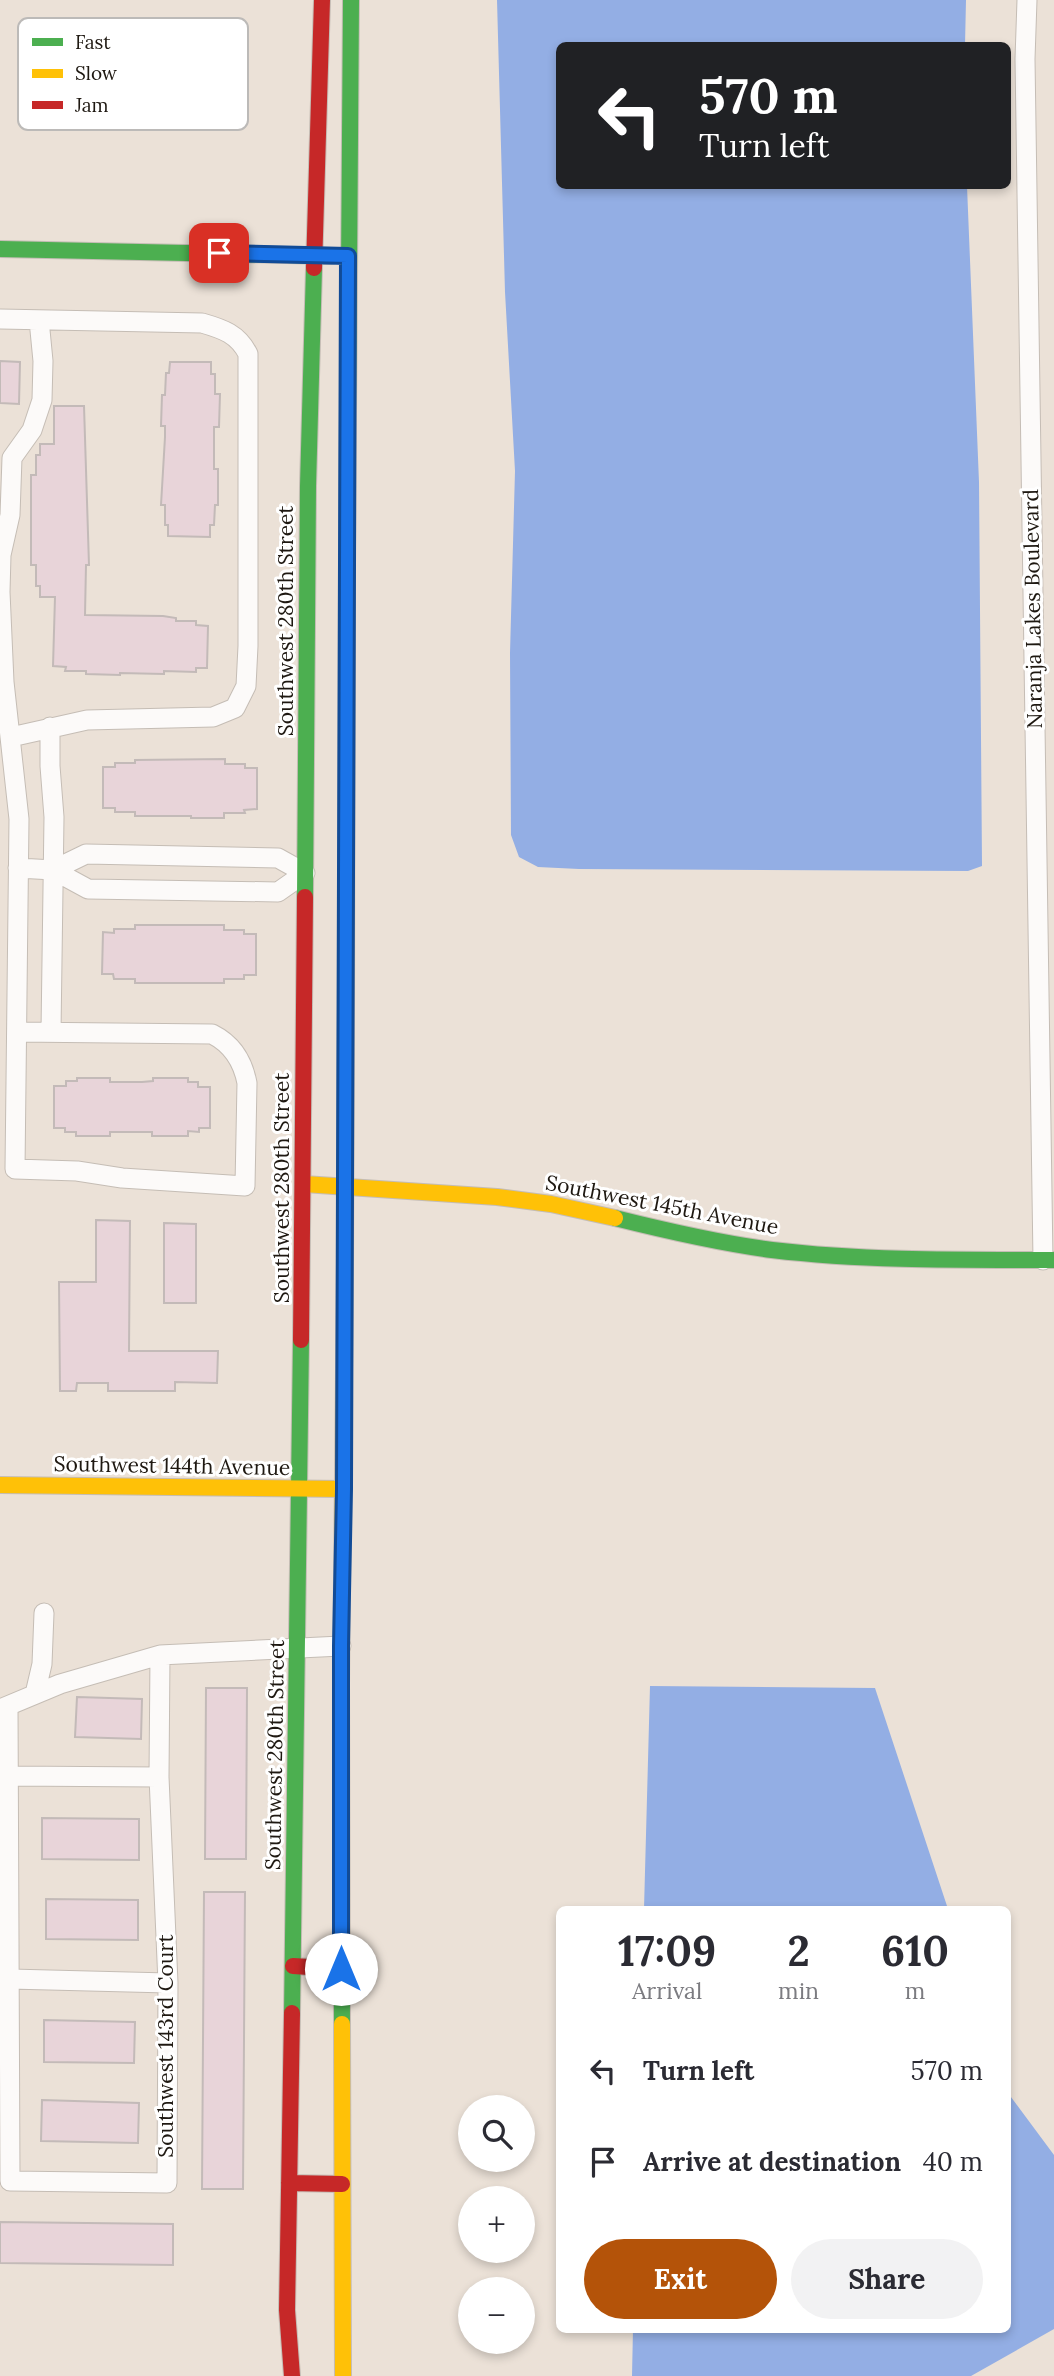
<!DOCTYPE html>
<meta charset="utf-8">
<style>
:root{--surface:#fff;--page:#f2f2f3;--text:#2b2b33;--muted:#7c7c81;--accent:#b45309}
body{margin:0;font-family:Lora,serif;background:var(--page);color:var(--text);height:100vh;display:flex;flex-direction:column;font-size:26px;white-space:nowrap}
*{box-sizing:border-box;margin:0}
p{font-size:23px;color:var(--muted)}
.icon{flex:none;width:38px;height:38px;fill:none;stroke:currentColor;stroke-width:2;stroke-linecap:round;stroke-linejoin:round}
.map{position:relative;flex:1;overflow:hidden}
.sheet{position:absolute;left:556px;top:1906px;width:455px;height:427px;display:flex;flex-direction:column;background:var(--surface);border-radius:10px;box-shadow:0 4px 10px #0003}
.sheet>*{flex:none}
.hud{position:absolute;left:556px;top:42px;width:455px;height:147px;border-radius:10px;box-shadow:0 4px 10px #0003;background:#202124;color:#fff;overflow:hidden}
.tools{position:absolute;left:458px;top:2095px;display:grid;gap:14px}
.tools a{display:grid;place-items:center;width:77px;height:77px;border-radius:50%;background:var(--surface);box-shadow:0 4px 10px #0003;font-size:35px}
.pin{position:absolute;display:grid;place-items:center;width:60px;height:60px;color:#fff;margin:-30px;border-radius:14px;box-shadow:0 4px 10px #0006}
.me{position:absolute;width:77px;margin:-38px;rotate:0deg;stroke-linejoin:round;filter:drop-shadow(0 0 5px #0008)}
.turn{display:flex;align-items:center;gap:24px;height:147px;padding:0 28px;font-size:32px}
.turn .icon{width:91px;height:91px;stroke-width:2.5}
.turn b{display:block;font-size:49px;line-height:60px}
.eta{display:flex;justify-content:space-evenly;align-items:center;height:119px;text-align:center}
.eta b{font-size:42px;font-weight:800;line-height:49px}
.primary-button{display:flex;gap:14px;margin-top:auto;padding:14px 28px}
.primary-button a{flex:1;height:80px;border-radius:42px;background:var(--accent);color:#fff;font-size:28px;font-weight:800;line-height:80px;text-align:center}
.primary-button a+a{background:var(--page);color:var(--text)}
ul{padding:0;list-style:none}
li{display:flex;align-items:center;gap:21px;height:91px;padding:0 28px}
li div{flex:1}
li b{display:block;font-size:26px}
li em{font-style:normal}
.map>svg:first-child{display:block}
.water{fill:#93aee4}
.building{fill:#e8d4d9;stroke:#c3bab8;stroke-width:2}
.lines{fill:none;stroke-linecap:round;stroke-linejoin:round}
.street-casing{stroke:#c5bdb5;stroke-width:21}
.fast-casing{stroke:#c5bdb5;stroke-width:18}
.slow-casing{stroke:#c5bdb5;stroke-width:18}
.jam-casing{stroke:#c5bdb5;stroke-width:18}
.street{stroke:#fcfaf9;stroke-width:19}
.fast{stroke:#4caf50;stroke-width:16}
.slow{stroke:#ffc107;stroke-width:16}
.jam{stroke:#c62828;stroke-width:16}
.route-casing{stroke:#114b97;stroke-width:18}
.route{stroke:#1a73e8;stroke-width:12}
.labels{text-anchor:middle;stroke-width:6;stroke-linejoin:round;paint-order:stroke}
.street-label{font-size:21px;fill:#1e1811;stroke:#fff}
.key{fill:#fff;stroke:#bcbab8;stroke-width:2}
.key-label{font-size:19px;fill:#1e1811}
</style>
<div class="map">
<svg width="1054" height="2376" viewBox="0 0 1054 2376">
<rect width="100%" height="100%" fill="#ebe1d7"/>
<!-- water -->
<path class="water" d="M 497,0 L 966,0 L 965,45 L 560,46 L 560,186 L 967,186 L 979,482 L 982,866 L 968,871 L 579,869 L 538,867 L 519,857 L 511,835 L 510,653 L 515,471 L 505,292 Z
M 650,1686 L 875,1688 L 948,1909 L 644,1909 Z
M 1008,2093 L 1054,2155 L 1054,2329 L 971,2376 L 632,2376 L 633,2329 L 1008,2329 Z"/>
<!-- building -->
<path class="building" d="M 0,361 L 20,362 L 19,404 L 0,403 Z
M 170,362 L 211,362 L 211,374 L 215,374 L 215,394 L 220,394 L 219,427 L 214,427 L 214,469 L 218,469 L 218,505 L 215,505 L 214,525 L 210,525 L 210,537 L 168,536 L 168,525 L 165,525 L 165,505 L 161,505 L 165,437 L 165,426 L 161,426 L 162,395 L 165,395 L 166,373 L 169,373 Z
M 54,406 L 84,406 L 89,565 L 86,565 L 85,615 L 163,616 L 176,618 L 176,621 L 196,621 L 196,625 L 208,626 L 207,668 L 196,668 L 196,672 L 164,671 L 164,674 L 120,673 L 120,675 L 86,674 L 86,671 L 65,671 L 66,667 L 53,666 L 55,597 L 40,597 L 40,586 L 36,586 L 36,565 L 31,565 L 31,475 L 36,475 L 36,455 L 40,455 L 40,444 L 54,444 Z
M 225,759 L 225,764 L 245,764 L 245,768 L 257,768 L 257,809 L 244,810 L 245,813 L 224,813 L 224,818 L 191,818 L 191,816 L 135,816 L 135,812 L 115,812 L 115,808 L 103,808 L 103,767 L 115,767 L 115,763 L 135,763 L 135,760 Z
M 135,925 L 224,925 L 224,930 L 244,930 L 244,934 L 256,934 L 256,975 L 244,975 L 244,979 L 224,979 L 224,983 L 135,983 L 135,979 L 114,979 L 113,974 L 102,974 L 103,932 L 114,933 L 114,929 L 135,929 Z
M 77,1078 L 110,1078 L 110,1082 L 142,1082 L 153,1081 L 153,1078 L 188,1078 L 188,1082 L 198,1082 L 198,1087 L 210,1087 L 210,1128 L 199,1128 L 199,1132 L 188,1131 L 188,1136 L 152,1136 L 152,1132 L 110,1132 L 110,1136 L 76,1136 L 76,1132 L 65,1132 L 65,1128 L 54,1128 L 54,1086 L 66,1086 L 66,1081 L 77,1081 Z
M 96,1220 L 130,1221 L 129,1351 L 218,1351 L 217,1383 L 175,1382 L 175,1391 L 108,1391 L 108,1383 L 77,1383 L 76,1391 L 60,1391 L 59,1282 L 96,1282 Z
M 164,1223 L 196,1224 L 196,1303 L 164,1303 Z
M 206,1688 L 247,1688 L 246,1859 L 205,1859 Z
M 77,1697 L 142,1699 L 141,1739 L 75,1737 Z
M 42,1818 L 139,1819 L 139,1860 L 42,1859 Z
M 204,1892 L 245,1892 L 243,2189 L 202,2189 Z
M 46,1899 L 138,1900 L 138,1940 L 46,1939 Z
M 44,2020 L 135,2022 L 134,2063 L 44,2062 Z
M 42,2100 L 139,2103 L 138,2143 L 41,2141 Z
M 0,2222 L 173,2224 L 173,2265 L 0,2263 Z"/>
<g class="lines">
<!-- street casing -->
<g class="street-casing">
<path id="street" d="M 1027,0 L 1025,59 L 1043,1260
M 0,319 L 202,323 C 223,329 238,334 248,354 L 248,646 L 246,686 L 235,708 L 213,717 L 87,720 L 11,737
M 50,727 L 50,766 L 54,817 L 51,1032
M 18,868 L 53,870 L 88,889 L 278,892 L 305,873 L 278,858 L 86,854 L 53,870
M 17,1032 L 212,1034 C 232,1044 243,1062 247,1083 L 245,1186 L 122,1178 L 77,1171 L 15,1169 L 19,819 L 4,682 L 0,592 L 1,555 L 10,515 L 12,458 L 32,430 L 42,400 L 43,361 L 39,320
M 35,1694 L 42,1664 L 44,1613
M 8,1706 L 10,2181 L 167,2183 L 168,1983 L 159,1777 L 160,1655
M 0,1709 L 60,1684 L 160,1655 L 341,1646
M 8,1776 L 159,1777
M 10,1979 L 168,1983"/>
</g>
<!-- fast casing -->
<g class="fast-casing">
<path id="fast" d="M 0,249 L 331,256
M 347,549 L 351,0
M 305,897 L 308,486 L 314,268
M 615,1218 C 667,1231 719,1243 772,1250 C 865,1261 960,1260 1054,1260
M 341,1684 L 342,2024
M 292,2013 L 301,1340"/>
</g>
<!-- slow casing -->
<g class="slow-casing">
<path id="slow" d="M 346,1012 L 347,549
M 304,1184 L 497,1197 L 551,1204 L 615,1218
M 0,1485 L 344,1489
M 341,1684 L 345,1265
M 342,2024 L 343,2376"/>
</g>
<!-- jam casing -->
<g class="jam-casing">
<path id="jam" d="M 314,268 L 322,0
M 345,1265 L 346,1012
M 301,1340 L 305,897
M 293,1966 L 341,1969
M 292,2013 L 287,2310 L 292,2376
M 289,2183 L 342,2184"/>
</g>
<!-- street -->
<use href="#street" class="street"/>
<!-- fast -->
<use href="#fast" class="fast"/>
<!-- slow -->
<use href="#slow" class="slow"/>
<!-- jam -->
<use href="#jam" class="jam"/>
</g>
<g class="lines">
<!-- route casing -->
<g class="route-casing">
<path id="route" d="M 219,253 L 348,256 L 344,1489 L 341,1646 L 341,1969"/>
</g>
<!-- route -->
<use href="#route" class="route"/>
</g>
<g class="labels">
<!-- street labels -->
<g class="street-label">
<text transform="translate(1033 609) rotate(-91)" y="7">Naranja Lakes Boulevard</text>
<text transform="translate(286 621) rotate(-90)" y="7">Southwest 280th Street</text>
<text transform="translate(282 1188) rotate(-90)" y="7">Southwest 280th Street</text>
<text transform="translate(662 1205) rotate(11)" y="7">Southwest 145th Avenue</text>
<text transform="translate(172 1466) rotate(1)" y="7">Southwest 144th Avenue</text>
<text transform="translate(275 1755) rotate(-89)" y="7">Southwest 280th Street</text>
<text transform="translate(166 2046) rotate(-90)" y="7">Southwest 143rd Court</text>
</g>
</g>
<!-- legend -->
<rect x="18" y="18" width="230" height="112" rx="10" class="key"/>
<rect x="32" y="38" width="31" height="8" fill="#4caf50"/>
<rect x="32" y="69" width="31" height="9" fill="#ffc107"/>
<rect x="32" y="101" width="31" height="8" fill="#c62828"/>
<g class="key-label">
<text x="75" y="49">Fast</text>
<text x="75" y="80">Slow</text>
<text x="75" y="112">Jam</text>
</g>
</svg>
<div class="tools">
<a><svg class="icon" aria-label="search" viewBox="0 0 24 24"><circle cx="10" cy="10" r="6"/><path d="M15 15l6 6"/></svg></a>
<a>+</a>
<a>−</a>
</div>
<div class="pin" style="left:219px;top:253px;background:#d93025"><svg class="icon" aria-label="arrive" viewBox="0 0 24 24"><path d="M6 21V4h12l-3 4 3 4H6"/></svg></div>
<svg class="me" style="left:341px;top:1969px" viewBox="-20 -20 40 40"><circle r="19" fill="#fff"/><path d="M0-13L10 11 0 6-10 11z" fill="#1a73e8"/></svg>
<div class="hud">
<div class="turn"><svg class="icon" aria-label="left" viewBox="0 0 24 24"><path d="M17 20v-9H6M10 6l-5 5 5 5"/></svg><div><b>570 m</b>Turn left</div></div>
</div>
<section class="sheet">
<div class="eta">
<div><b>17:09</b><p>Arrival</p></div>
<div><b>2</b><p>min</p></div>
<div><b>610</b><p>m</p></div>
</div>
<ul>
<li><svg class="icon" aria-label="left" viewBox="0 0 24 24"><path d="M17 20v-9H6M10 6l-5 5 5 5"/></svg><div><b>Turn left</b></div><em>570 m</em></li>
<li><svg class="icon" aria-label="arrive" viewBox="0 0 24 24"><path d="M6 21V4h12l-3 4 3 4H6"/></svg><div><b>Arrive at destination</b></div><em>40 m</em></li>
</ul>
<div class="primary-button"><a>Exit</a><a>Share</a></div>
</section>
</div>
